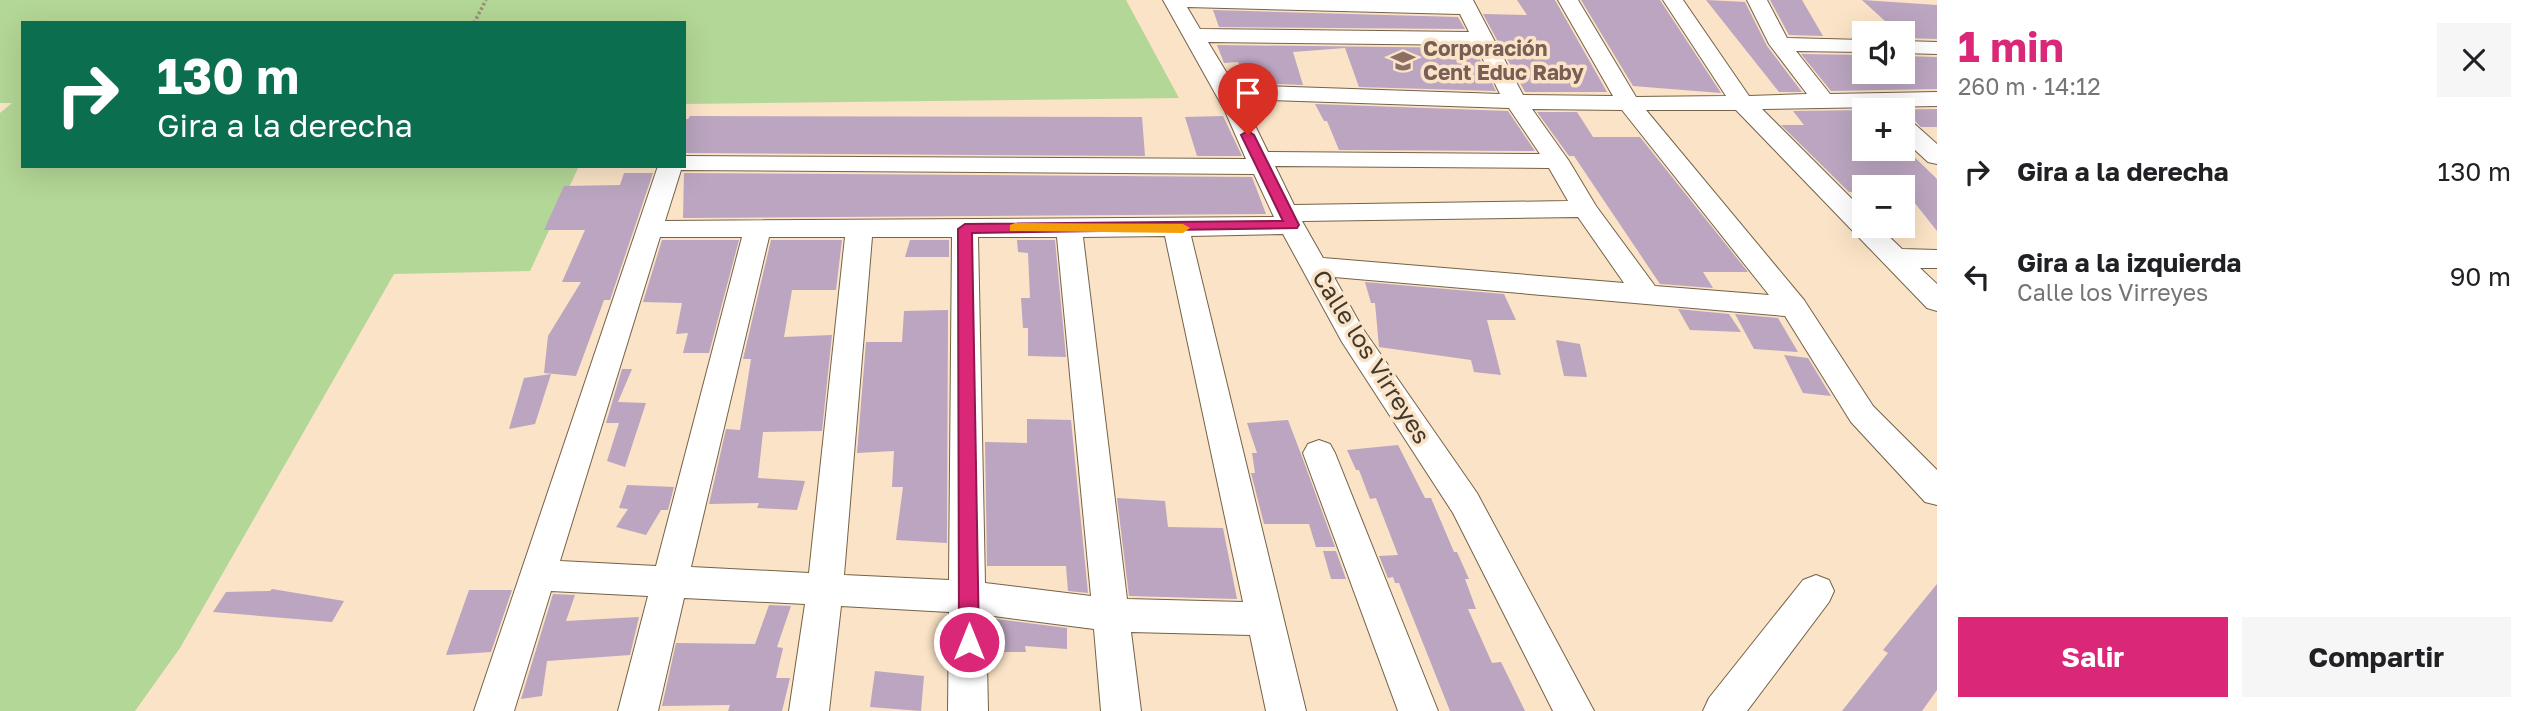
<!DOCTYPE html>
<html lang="es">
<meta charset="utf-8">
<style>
:root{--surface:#fff;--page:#f6f6f6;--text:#202124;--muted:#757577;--accent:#db2777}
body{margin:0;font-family:"Golos Text",sans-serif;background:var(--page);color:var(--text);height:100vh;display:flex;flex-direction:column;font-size:26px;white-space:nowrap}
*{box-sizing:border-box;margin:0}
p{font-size:23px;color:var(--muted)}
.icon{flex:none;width:38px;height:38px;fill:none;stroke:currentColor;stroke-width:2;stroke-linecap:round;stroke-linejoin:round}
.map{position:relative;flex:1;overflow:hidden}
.drawer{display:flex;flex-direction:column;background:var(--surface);width:595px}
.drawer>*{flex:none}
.banner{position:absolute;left:21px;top:21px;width:665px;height:147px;border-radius:0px;box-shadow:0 7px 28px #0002;background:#0b6e4f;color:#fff;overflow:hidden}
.buttons{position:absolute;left:1852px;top:21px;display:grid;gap:14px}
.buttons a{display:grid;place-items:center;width:63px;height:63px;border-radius:0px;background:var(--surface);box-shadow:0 7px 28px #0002;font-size:35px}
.pin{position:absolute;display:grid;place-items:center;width:60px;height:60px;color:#fff;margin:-72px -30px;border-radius:50% 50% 50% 0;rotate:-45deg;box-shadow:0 0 7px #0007}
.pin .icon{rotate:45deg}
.me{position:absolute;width:77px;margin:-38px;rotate:0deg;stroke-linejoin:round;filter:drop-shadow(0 0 5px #0008)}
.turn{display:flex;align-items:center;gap:24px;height:147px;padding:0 21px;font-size:32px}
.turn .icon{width:91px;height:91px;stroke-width:2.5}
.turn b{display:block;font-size:49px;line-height:60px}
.round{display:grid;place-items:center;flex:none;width:74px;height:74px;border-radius:0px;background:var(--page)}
.head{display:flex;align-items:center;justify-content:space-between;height:119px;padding:0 21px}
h1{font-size:42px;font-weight:700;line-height:52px;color:var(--accent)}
.cta{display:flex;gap:14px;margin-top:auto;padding:14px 21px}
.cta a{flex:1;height:80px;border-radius:0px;background:var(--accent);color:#fff;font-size:28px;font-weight:700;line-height:80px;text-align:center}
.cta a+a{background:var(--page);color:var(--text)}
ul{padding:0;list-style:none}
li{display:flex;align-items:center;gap:21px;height:105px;padding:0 21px}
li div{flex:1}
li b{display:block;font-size:26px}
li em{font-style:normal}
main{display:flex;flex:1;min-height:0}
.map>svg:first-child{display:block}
.green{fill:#b3d796}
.building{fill:#bba5c0}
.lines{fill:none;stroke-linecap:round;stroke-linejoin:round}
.minor-casing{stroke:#756248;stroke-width:2}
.path{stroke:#9d8d79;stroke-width:3.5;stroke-dasharray:2.5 2.5;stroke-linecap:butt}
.minor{fill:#fff;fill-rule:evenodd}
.route{fill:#db2777;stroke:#8e194d;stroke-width:2}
.slow{fill:#f59e0b}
.labels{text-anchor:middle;stroke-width:7;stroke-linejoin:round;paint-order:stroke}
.far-education-label{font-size:21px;font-weight:bold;fill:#785e54;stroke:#fae3c6;text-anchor:start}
.street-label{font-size:24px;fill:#41382d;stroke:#fae3c6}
</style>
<main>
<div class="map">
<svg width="1937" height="711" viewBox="0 0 1937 711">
<rect width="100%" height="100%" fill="#fae3c6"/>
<!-- green -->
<path class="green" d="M 0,0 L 1126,0 L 1179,98 L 684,104 L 684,23 L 23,23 L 23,166 L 579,166 L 530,271 L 394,274 L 180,648 L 135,711 L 0,711 L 0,113 L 12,103 L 0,103 Z"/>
<!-- building -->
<path class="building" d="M 1517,0 L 1555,0 L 1607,92 L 1525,92 L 1483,14 L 1527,15 Z
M 1581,0 L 1660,0 L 1721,93 L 1633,86 Z
M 1706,0 L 1745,2 L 1767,46 L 1802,92 L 1779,92 Z
M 1770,0 L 1802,0 L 1823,36 L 1789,35 Z
M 1862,0 L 1937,5 L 1937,39 L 1904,38 L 1902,33 L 1898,33 Z
M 1213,10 L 1458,17 L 1465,29 L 1219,27 Z
M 1217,45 L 1474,48 L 1496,91 L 1359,87 L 1345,48 L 1293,52 L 1303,85 L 1247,83 L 1238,62 L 1224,63 Z
M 1801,54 L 1864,55 L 1864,72 L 1902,72 L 1904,56 L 1937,57 L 1937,89 L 1831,91 Z
M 1315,104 L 1508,111 L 1535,151 L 1339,150 L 1327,121 L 1324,121 Z
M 1937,109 L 1937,127 L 1921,127 L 1912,118 L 1902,116 L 1902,110 L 1864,110 L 1864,149 L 1902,149 L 1902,145 L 1937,179 L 1937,231 L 1902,187 L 1864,187 L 1864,193 L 1849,192 L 1781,125 L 1804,125 L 1793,111 Z
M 1537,112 L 1577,112 L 1593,137 L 1640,137 L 1748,272 L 1703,272 L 1713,288 L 1660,284 L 1574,156 L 1569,156 Z
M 690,116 L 1142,117 L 1145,156 L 684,153 L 684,119 L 688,119 Z
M 1223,116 L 1242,156 L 1197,156 L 1185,117 Z
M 624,173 L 653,173 L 610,300 L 604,300 L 576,376 L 544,373 L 548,336 L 581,282 L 562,282 L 585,230 L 544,230 L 564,186 L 620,185 Z
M 684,173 L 1252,177 L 1266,214 L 683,218 Z
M 662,240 L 739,240 L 709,353 L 683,353 L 688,333 L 676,334 L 682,303 L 643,302 Z
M 771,240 L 842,240 L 836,290 L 792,290 L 784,337 L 832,335 L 822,431 L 763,432 L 758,478 L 805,481 L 797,510 L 757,508 L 759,503 L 709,504 L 726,429 L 740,430 L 751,359 L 743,359 Z
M 910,240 L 949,240 L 949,257 L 905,257 Z
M 1017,240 L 1055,240 L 1066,357 L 1028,356 L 1028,328 L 1023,328 L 1021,298 L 1030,298 L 1028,253 L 1018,252 Z
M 1365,282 L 1504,294 L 1516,320 L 1487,320 L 1501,375 L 1474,372 L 1471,360 L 1379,347 L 1375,303 L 1371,303 Z
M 1678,309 L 1729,314 L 1741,332 L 1690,330 Z
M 948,310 L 947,543 L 896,540 L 903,487 L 892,487 L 894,451 L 857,453 L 866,342 L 902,342 L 904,311 Z
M 1735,314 L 1778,318 L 1798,352 L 1754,349 Z
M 1556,340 L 1580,344 L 1587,377 L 1564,376 Z
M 1784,355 L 1808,358 L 1831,396 L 1803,393 Z
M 622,369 L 632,369 L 618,402 L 646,403 L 625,467 L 607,461 L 619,423 L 606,423 Z
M 551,374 L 535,424 L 509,429 L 524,378 Z
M 1027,419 L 1071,420 L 1088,593 L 1068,591 L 1066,566 L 987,566 L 985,442 L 1027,443 Z
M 1288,420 L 1301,454 L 1335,547 L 1316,547 L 1309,524 L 1264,524 L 1251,473 L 1255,473 L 1252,453 L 1257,453 L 1247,423 Z
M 1398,445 L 1425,498 L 1431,498 L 1454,552 L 1457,552 L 1469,579 L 1465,579 L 1476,609 L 1468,609 L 1492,663 L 1501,662 L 1525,711 L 1450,711 L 1399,583 L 1395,583 L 1393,577 L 1388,578 L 1379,556 L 1398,555 L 1376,498 L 1370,499 L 1359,470 L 1356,470 L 1347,450 Z
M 627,485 L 674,487 L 668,510 L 661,510 L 646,535 L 616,527 L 628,509 L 619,508 Z
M 1117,498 L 1165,501 L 1168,527 L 1223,528 L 1237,599 L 1129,596 Z
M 1323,551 L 1336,551 L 1346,579 L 1331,579 Z
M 1937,584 L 1937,690 L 1922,711 L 1842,711 L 1888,653 L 1883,650 Z
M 272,589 L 344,601 L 332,622 L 213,612 L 226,592 L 270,591 Z
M 469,590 L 512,590 L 491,652 L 446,655 Z
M 553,594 L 575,595 L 566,621 L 639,617 L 630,655 L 547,661 L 542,696 L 521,699 Z
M 769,605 L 791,606 L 777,647 L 783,648 L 776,678 L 790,678 L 782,711 L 728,711 L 730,705 L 662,706 L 676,643 L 755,644 Z
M 989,618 L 1067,628 L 1067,649 L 1025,646 L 1026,652 L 989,652 Z
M 875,671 L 924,676 L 921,711 L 870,707 Z"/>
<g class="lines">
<!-- minor casing -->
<g class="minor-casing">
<path id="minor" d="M 1163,0 L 1473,0 L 1523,95 L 1613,96 L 1558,0 L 1578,0 L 1636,97 L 1726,96 L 1663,0 L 1683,0 L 1749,96 L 1807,94 L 1769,44 L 1747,0 L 1767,0 L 1787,38 L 1864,40 L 1864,52 L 1796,51 L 1830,94 L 1937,92 L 1937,106 L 1762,109 L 1864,211 L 1864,226 L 1878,226 L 1902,249 L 1937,250 L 1937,268 L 1920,268 L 1937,284 L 1937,311 L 1927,308 L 1736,110 L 1646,110 L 1804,300 L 1873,406 L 1937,470 L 1937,505 L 1925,502 L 1851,422 L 1785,316 L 1334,277 L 1363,329 L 1477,493 L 1594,711 L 1553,711 L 1453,513 L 1342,342 L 1283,234 L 1191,236 L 1306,711 L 1266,711 L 1250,635 L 1131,632 L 1141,711 L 1101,711 L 1094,629 L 986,615 L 988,711 L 948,711 L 949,612 L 841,606 L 829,711 L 789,711 L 805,604 L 684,598 L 658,711 L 618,711 L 648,596 L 551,591 L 514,711 L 474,711 L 658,166 L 684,166 L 684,156 L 1246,159 L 1225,111 ZM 1187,7 L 1460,14 L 1469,32 L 1200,29 ZM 1208,42 L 1476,45 L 1500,94 L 1234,85 ZM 1242,99 L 1509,108 L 1540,154 L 1268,152 ZM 1532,109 L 1622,110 L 1769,295 L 1655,286 L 1596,206 L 1569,161 ZM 1275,166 L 1549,168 L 1568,201 L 1294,205 ZM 681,170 L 1254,174 L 1274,217 L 665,221 ZM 1578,217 L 1624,283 L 1323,258 L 1302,221 ZM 1165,236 L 1243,602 L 1127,599 L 1083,237 ZM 660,237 L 742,237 L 656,566 L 560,561 ZM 769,237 L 845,237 L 809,573 L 691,567 ZM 872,237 L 952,237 L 949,580 L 844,575 ZM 978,237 L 1057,237 L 1091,596 L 985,583 Z
M 1902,41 L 1937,42 L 1937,54 L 1902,53 Z
M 1902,118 L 1910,120 L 1937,144 L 1937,164 L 1928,162 L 1902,138 Z
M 1319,440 L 1330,444 L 1335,453 L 1438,711 L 1398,711 L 1303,453 L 1308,444 Z
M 1816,575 L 1829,580 L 1834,591 L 1829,602 L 1747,711 L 1703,711 L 1709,698 L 1803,580 Z"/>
</g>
<!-- path -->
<path class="path" d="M 474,23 L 486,0"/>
<!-- minor -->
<use href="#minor" class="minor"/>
</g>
<!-- route -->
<path class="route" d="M 1248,131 L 1254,135 L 1299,225 L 1297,228 L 972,233 L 979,642 L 976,649 L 969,651 L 962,649 L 959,642 L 958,229 L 965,224 L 1283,221 L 1241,135 Z"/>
<!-- slow -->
<path class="slow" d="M 1015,223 L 1183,224 L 1190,228 L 1183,233 L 1010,231 L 1010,225 Z"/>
<!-- icons -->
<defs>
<g id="school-bare" transform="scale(1.89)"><path d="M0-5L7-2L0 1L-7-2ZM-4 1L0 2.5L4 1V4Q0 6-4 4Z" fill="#8d6e63" stroke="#fae3c6" stroke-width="2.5" paint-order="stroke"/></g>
</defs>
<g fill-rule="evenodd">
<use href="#school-bare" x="1403" y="61"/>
</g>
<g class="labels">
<!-- far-education labels -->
<g class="far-education-label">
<text x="1423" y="56">Corporación<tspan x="1423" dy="24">Cent Educ Raby</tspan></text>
</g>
<!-- street labels -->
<g class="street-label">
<text transform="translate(1371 357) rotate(58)" y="8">Calle los Virreyes</text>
</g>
</g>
</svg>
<div class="buttons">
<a><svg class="icon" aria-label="sound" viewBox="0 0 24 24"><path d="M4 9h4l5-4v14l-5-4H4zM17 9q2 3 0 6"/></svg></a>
<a>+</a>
<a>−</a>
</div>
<div class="pin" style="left:1248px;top:135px;background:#d93025"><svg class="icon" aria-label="arrive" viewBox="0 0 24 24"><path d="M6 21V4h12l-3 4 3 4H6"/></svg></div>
<svg class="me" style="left:969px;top:642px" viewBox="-20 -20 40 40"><circle r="17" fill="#db2777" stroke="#fff" stroke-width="3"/><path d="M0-11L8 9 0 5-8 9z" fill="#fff"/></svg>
<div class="banner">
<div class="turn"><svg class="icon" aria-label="right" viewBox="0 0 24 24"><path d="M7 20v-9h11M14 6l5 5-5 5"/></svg><div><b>130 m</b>Gira a la derecha</div></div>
</div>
</div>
<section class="drawer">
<div class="head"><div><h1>1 min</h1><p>260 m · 14:12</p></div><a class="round"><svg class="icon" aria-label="close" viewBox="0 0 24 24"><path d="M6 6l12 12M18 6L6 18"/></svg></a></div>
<ul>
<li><svg class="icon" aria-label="right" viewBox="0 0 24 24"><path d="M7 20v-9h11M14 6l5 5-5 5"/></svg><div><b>Gira a la derecha</b></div><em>130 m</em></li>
<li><svg class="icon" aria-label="left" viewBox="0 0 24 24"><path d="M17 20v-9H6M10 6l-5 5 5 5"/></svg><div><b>Gira a la izquierda</b><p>Calle los Virreyes</p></div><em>90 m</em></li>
</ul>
<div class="cta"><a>Salir</a><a>Compartir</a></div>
</section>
</main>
